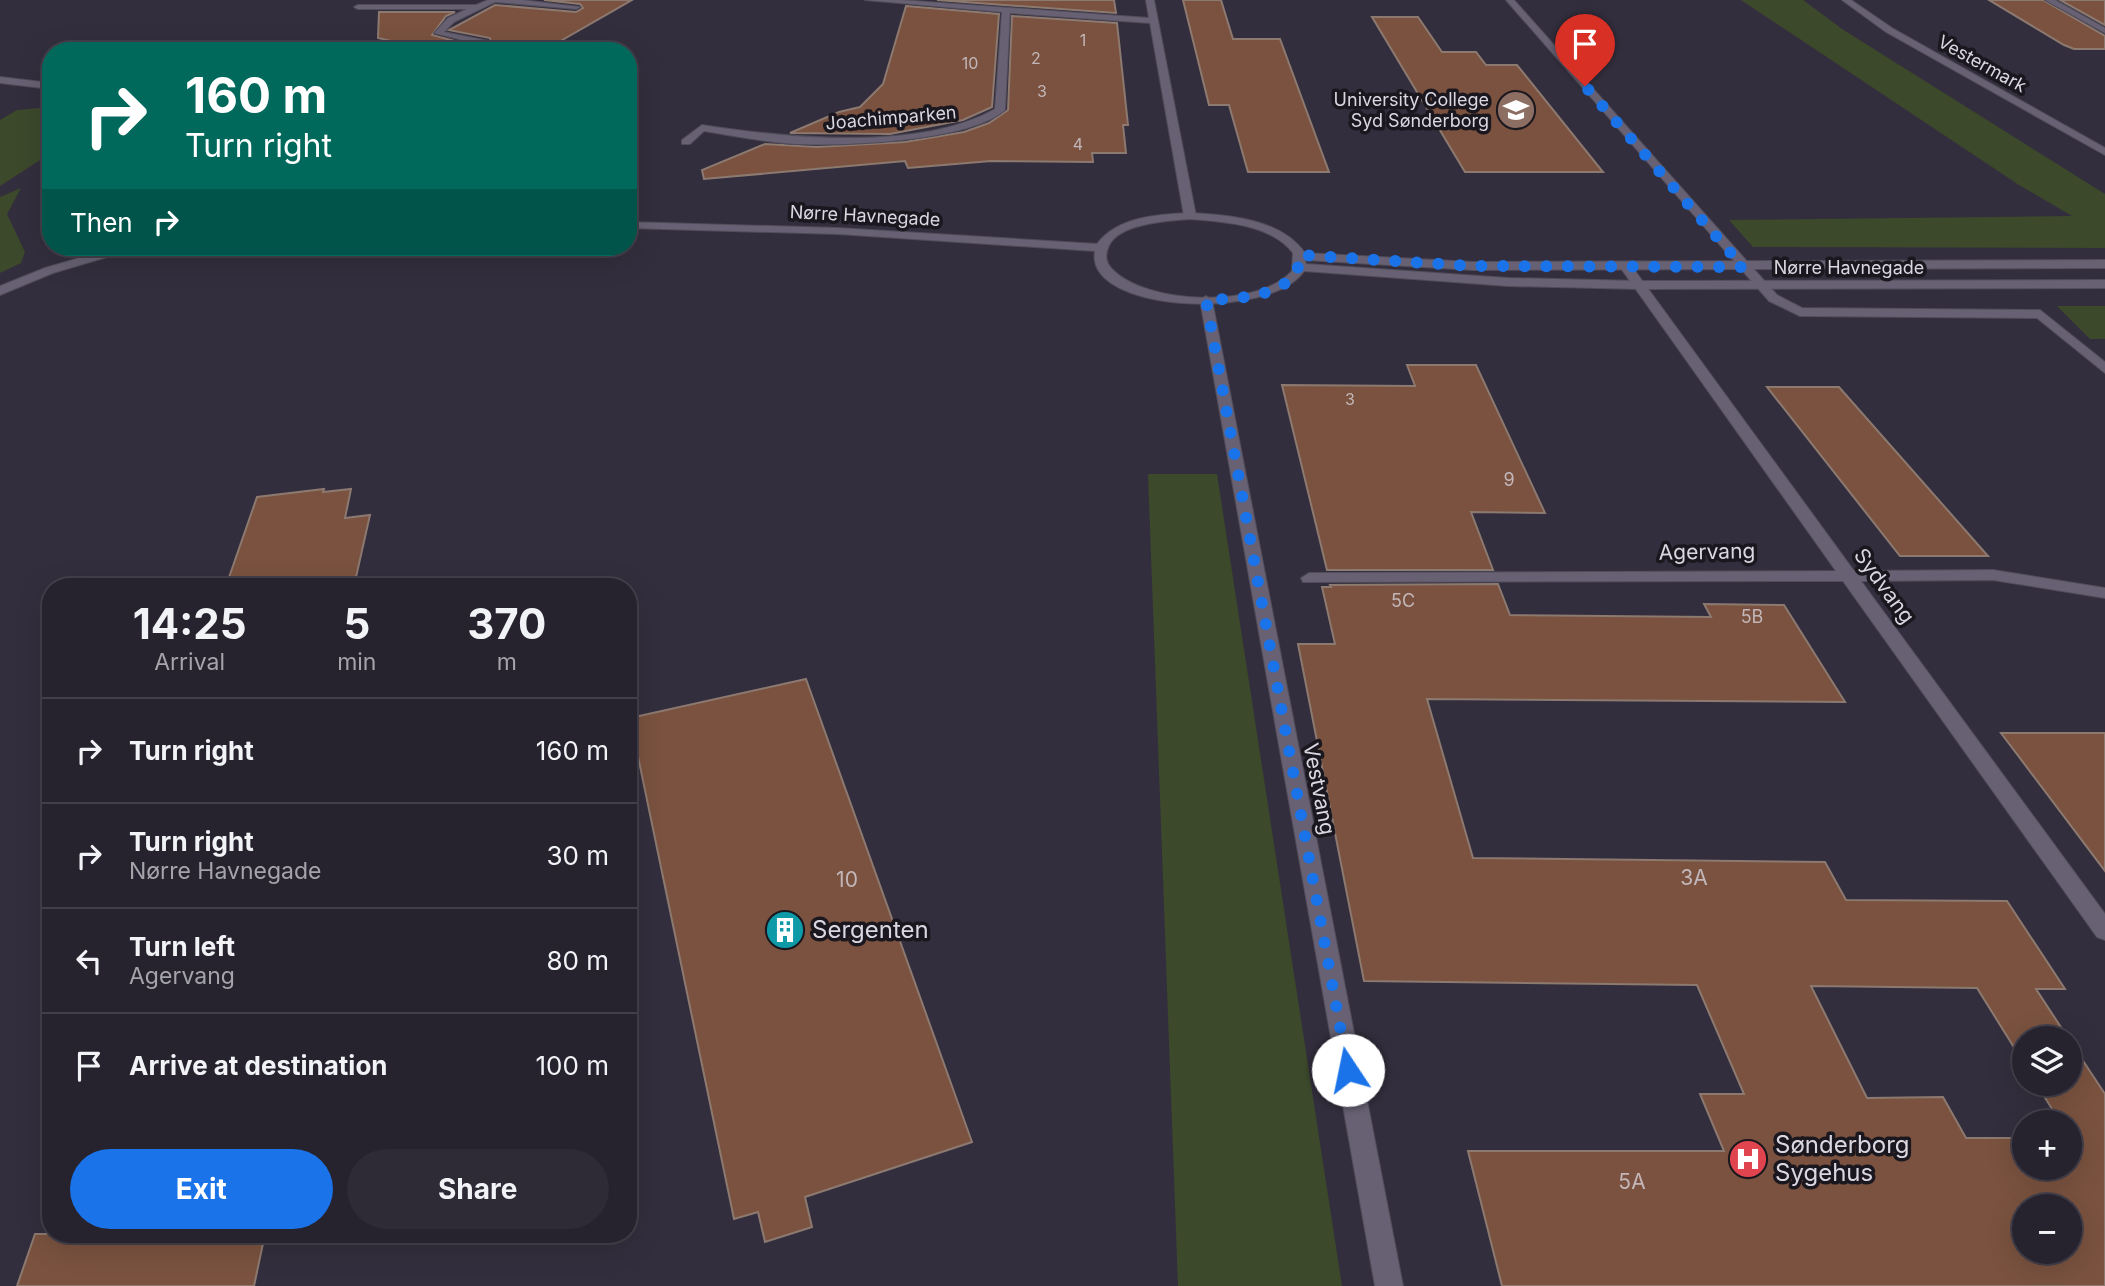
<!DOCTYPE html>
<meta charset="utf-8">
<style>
:root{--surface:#26222e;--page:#2e2a36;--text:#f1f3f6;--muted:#a4a4aa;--line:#423f4a;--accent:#1a73e8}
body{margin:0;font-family:Inter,sans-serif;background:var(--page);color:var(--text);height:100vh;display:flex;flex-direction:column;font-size:26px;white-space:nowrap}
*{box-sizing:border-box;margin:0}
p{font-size:23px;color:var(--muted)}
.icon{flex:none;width:38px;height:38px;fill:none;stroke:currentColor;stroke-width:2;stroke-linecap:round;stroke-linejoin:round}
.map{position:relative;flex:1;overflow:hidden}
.panel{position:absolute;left:42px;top:578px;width:595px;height:665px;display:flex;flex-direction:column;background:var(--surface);border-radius:28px;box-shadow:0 7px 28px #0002,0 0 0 2px var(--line)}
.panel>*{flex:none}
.hud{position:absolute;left:42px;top:42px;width:595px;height:214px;border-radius:28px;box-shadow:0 7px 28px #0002,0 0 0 2px var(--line);background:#00695c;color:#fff;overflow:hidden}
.tools{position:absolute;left:2012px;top:1026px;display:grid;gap:14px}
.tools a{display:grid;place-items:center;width:70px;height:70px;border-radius:50%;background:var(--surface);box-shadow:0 7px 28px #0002,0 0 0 2px var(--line);font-size:35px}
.pin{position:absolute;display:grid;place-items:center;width:60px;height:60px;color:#fff;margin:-72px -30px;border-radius:50% 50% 50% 0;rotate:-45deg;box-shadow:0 0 7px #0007}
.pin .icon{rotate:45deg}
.me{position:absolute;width:77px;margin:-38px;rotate:349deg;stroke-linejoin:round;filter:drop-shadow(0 0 5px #0008)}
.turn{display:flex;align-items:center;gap:24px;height:147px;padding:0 28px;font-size:32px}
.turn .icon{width:91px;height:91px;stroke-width:2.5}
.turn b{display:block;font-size:49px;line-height:60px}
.then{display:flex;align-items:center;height:66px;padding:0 28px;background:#0003;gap:14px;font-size:26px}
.eta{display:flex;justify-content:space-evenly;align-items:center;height:119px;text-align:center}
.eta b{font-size:42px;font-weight:700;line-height:49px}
.button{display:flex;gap:14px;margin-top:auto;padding:14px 28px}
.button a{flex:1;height:80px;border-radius:42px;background:var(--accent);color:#fff;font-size:28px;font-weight:700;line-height:80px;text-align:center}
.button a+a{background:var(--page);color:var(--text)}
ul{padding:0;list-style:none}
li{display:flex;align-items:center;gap:21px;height:105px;padding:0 28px;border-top:2px solid var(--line)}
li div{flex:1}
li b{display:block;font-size:26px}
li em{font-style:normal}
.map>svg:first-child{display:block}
.green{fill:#3c492b}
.building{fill:#7a523f;stroke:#8c7970;stroke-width:2;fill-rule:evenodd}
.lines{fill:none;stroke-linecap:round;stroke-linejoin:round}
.minor-casing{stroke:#504c59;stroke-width:2}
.tertiary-casing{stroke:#504c59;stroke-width:2}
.minor{fill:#676173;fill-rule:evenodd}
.tertiary{fill:#676173;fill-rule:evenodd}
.route{stroke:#1a73e8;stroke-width:12;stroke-dasharray:0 21.6}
.labels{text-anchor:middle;stroke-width:7;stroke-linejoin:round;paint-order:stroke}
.far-number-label{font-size:16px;fill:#c2b6b8}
.far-street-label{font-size:18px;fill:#dad7e1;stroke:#1a171e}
.far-poi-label{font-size:18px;fill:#dad7e1;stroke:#1a171e;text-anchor:end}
.number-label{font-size:18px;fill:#c2b6b8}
.street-label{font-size:21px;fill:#dad7e1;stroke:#1a171e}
.near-number-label{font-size:21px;fill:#c2b6b8}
.near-poi-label{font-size:24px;fill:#dad7e1;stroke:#1a171e;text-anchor:start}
</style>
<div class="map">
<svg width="2105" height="1286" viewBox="0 0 2105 1286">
<rect width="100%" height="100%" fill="#332e3d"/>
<!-- green -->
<path class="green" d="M 1741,0 L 1803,0 L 1842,29 L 2105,194 L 2105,248 L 1753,247 L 1729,220 L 2072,216 L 2019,185 Z
M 51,107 L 51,153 L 0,186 L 0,120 L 17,110 Z
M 21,188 L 7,214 L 25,252 L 21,263 L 0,273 L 0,197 Z
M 2057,306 L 2105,306 L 2105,339 L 2090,339 Z
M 1148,474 L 1217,474 L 1342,1286 L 1178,1286 Z"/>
<!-- building -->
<path class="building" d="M 544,0 L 632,0 L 543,51 L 435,51 L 378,38 L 379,12 L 455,12 L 446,16 L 432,35 L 485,49 L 491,42 L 490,38 L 449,30 L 495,5 L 576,12 L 583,8 L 580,4 Z
M 937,0 L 1114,0 L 1116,13 Z
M 1183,0 L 1221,0 L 1233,39 L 1280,39 L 1329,172 L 1248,172 L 1229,105 L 1209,105 Z
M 1989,0 L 2043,0 L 2105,36 L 2105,49 L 2074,49 L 2064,45 Z
M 2060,0 L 2105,0 L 2105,25 Z
M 906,6 L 999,14 L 992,107 L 963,120 L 890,134 L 790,133 L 839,112 L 860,107 L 883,84 Z
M 1012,16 L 1117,23 L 1128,125 L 1123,125 L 1126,153 L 1092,153 L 1093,162 L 991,161 L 908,168 L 905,161 L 704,179 L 702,170 L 765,144 L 817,147 L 905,142 L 964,132 L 989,123 L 1008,110 Z
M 1372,17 L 1418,17 L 1442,52 L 1476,52 L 1486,65 L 1517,65 L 1603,172 L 1465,172 Z
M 1407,365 L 1476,365 L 1545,513 L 1471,512 L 1493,570 L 1327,570 L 1282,385 L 1415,386 Z
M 1767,387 L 1839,387 L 1988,556 L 1900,556 Z
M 324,489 L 323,492 L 351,489 L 345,518 L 370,515 L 354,586 L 226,586 L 257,497 Z
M 1498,584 L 1510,615 L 1711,617 L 1704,604 L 1784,605 L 1845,702 L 1427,699 L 1473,858 L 1825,862 L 1846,900 L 2007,901 L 2065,989 L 2036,989 L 2068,1038 L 2025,1038 L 2025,1065 L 1977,988 L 1811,986 L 1867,1098 L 1943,1097 L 1966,1138 L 2025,1138 L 2025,1167 L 2070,1167 L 2070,1122 L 2060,1122 L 2036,1083 L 2070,1083 L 2070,1041 L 2105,1094 L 2105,1286 L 1502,1286 L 1468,1151 L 1724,1151 L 1700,1094 L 1744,1094 L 1697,985 L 1364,981 L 1298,644 L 1335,644 L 1322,587 L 1331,587 L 1330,585 ZM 2025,1206 L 2070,1206 L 2070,1251 L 2025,1251 Z
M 806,679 L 972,1142 L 805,1197 L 812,1227 L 765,1242 L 758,1212 L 734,1219 L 630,718 Z
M 2001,733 L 2105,733 L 2105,871 Z
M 35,1234 L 265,1234 L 254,1286 L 17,1286 Z"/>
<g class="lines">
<!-- minor casing -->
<g class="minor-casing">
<path id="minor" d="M 488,0 L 522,0 L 580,7 L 576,9 L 495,2 L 454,22 L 444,32 L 489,41 L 486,46 L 434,33 L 448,18 L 467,9 L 358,9 L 354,7 L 358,5 L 476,5 Z
M 865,0 L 901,0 L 1149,18 L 1146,0 L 1154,0 L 1196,216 L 1190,219 L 1184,216 L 1150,23 L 1010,13 L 1005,110 C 968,142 844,146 795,144 C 764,142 734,136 704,131 L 690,144 L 682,144 L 682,140 L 702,125 C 786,138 918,152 995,109 L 1002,12 Z
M 1506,0 L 1514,0 L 1777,295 L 1802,308 L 2040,310 L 2105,362 L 2105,373 L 2037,318 L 1800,316 L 1769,301 Z
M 2045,0 L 2055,0 L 2105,28 L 2105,33 Z
M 1626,263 L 1630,264 L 1854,571 L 1993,570 L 2105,588 L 2105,598 L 1993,580 L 1861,581 L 2105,914 L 2105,940 L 2097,937 L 1843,581 L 1303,582 L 1301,578 L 1309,573 L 1836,571 L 1620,267 Z
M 1206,296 L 1212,300 L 1403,1286 L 1375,1286 L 1200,300 Z"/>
</g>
<!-- tertiary casing -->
<g class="tertiary-casing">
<path id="tertiary" d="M 1842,0 L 1851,0 L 1892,28 L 2105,148 L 2105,155 L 1886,32 Z
M 0,77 L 51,83 L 51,89 L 0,83 Z
M 51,191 L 51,219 L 45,216 L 46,194 Z
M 1190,213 C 1229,215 1281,219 1305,253 L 1473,262 L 2105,260 L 2105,268 L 1473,270 L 1305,260 L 1306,264 L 1508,278 L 1639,281 L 2105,280 L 2105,288 L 1639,289 L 1508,286 L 1304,271 C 1271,321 1084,313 1095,251 L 838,234 L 628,228 L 628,222 L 838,228 L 1097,244 C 1117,217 1158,214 1190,213 ZM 1190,219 C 1224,222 1271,224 1293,253 L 1292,271 C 1259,309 1144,305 1111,268 C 1106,263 1105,255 1108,248 C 1116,223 1168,221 1190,219 Z
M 117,247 L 141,247 L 53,273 L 0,295 L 0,286 L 45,268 Z"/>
</g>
<!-- minor -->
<use href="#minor" class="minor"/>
<!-- tertiary -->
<use href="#tertiary" class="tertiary"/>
</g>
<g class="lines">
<!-- route -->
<path class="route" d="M 1348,1070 L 1206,300 C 1237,299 1300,297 1300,255 L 1473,266 L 1743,267 L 1585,86"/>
</g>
<!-- icons -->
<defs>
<g id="school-disc" transform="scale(2.0125)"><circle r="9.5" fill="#8d6e63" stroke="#1a171e"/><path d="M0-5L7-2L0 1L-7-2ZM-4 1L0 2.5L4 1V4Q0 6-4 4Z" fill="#fff"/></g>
<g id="building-disc" transform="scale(2.0125)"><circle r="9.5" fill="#0f9aa8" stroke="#1a171e"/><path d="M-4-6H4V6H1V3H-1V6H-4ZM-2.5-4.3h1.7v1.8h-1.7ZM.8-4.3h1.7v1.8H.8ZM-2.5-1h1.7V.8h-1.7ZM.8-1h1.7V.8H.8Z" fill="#fff"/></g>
<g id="hospital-disc" transform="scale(2.0125)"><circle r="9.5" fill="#e0444e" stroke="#1a171e"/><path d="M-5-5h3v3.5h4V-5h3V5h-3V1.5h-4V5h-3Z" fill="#fff"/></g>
</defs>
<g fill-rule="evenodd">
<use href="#school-disc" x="1516" y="110"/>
<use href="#building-disc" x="785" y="930"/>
<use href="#hospital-disc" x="1748" y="1159"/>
</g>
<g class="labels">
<!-- far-number labels -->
<g class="far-number-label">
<text x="1083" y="46">1</text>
<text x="1036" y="64">2</text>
<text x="970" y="69">10</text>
<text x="1042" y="97">3</text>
<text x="1078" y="150">4</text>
<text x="1350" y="405">3</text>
</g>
<!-- far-street labels -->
<g class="far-street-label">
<text transform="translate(1982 64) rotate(29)" y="6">Vestermark</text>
<text transform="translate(891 118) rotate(-5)" y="6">Joachimparken</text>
<text transform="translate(865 216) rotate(3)" y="6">Nørre Havnegade</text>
<text x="1849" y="274">Nørre Havnegade</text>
</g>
<!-- far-poi labels -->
<g class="far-poi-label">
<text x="1489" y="106">University College<tspan x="1489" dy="21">Syd Sønderborg</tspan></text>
</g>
<!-- number labels -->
<g class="number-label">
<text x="1509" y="486">9</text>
<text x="1403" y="607">5C</text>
<text x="1752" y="623">5B</text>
</g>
<!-- street labels -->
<g class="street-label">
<text transform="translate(1707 552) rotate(-1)" y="7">Agervang</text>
<text transform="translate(1884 586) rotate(54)" y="7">Sydvang</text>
<text transform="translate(1319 789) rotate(79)" y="7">Vestvang</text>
</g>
<!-- near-number labels -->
<g class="near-number-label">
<text x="1694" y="885">3A</text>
<text x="847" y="887">10</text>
<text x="1632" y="1189">5A</text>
</g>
<!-- near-poi labels -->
<g class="near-poi-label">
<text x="812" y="938">Sergenten</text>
<text x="1775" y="1153">Sønderborg<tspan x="1775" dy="28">Sygehus</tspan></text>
</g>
</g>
</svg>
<div class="tools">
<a><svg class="icon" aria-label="layers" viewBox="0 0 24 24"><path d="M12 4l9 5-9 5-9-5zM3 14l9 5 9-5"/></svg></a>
<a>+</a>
<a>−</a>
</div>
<div class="pin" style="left:1585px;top:86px;background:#d93025"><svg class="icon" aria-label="arrive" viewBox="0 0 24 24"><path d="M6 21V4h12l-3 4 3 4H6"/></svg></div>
<svg class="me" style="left:1348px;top:1070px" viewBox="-20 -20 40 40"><circle r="19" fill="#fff"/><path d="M0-13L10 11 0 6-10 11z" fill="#1a73e8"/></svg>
<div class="hud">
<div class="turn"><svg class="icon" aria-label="right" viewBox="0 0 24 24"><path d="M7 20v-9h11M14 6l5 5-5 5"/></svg><div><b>160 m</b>Turn right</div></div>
<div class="then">Then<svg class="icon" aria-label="right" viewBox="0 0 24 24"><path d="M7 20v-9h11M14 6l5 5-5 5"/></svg></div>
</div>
<section class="panel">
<div class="eta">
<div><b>14:25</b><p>Arrival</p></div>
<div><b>5</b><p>min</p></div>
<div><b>370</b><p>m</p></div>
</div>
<ul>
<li><svg class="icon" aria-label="right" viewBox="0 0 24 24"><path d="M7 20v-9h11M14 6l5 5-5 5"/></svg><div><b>Turn right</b></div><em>160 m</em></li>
<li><svg class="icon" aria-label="right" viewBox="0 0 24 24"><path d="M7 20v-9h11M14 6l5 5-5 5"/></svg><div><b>Turn right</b><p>Nørre Havnegade</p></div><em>30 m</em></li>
<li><svg class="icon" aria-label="left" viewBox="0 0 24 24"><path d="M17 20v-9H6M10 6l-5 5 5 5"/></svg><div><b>Turn left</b><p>Agervang</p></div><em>80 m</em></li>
<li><svg class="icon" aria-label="arrive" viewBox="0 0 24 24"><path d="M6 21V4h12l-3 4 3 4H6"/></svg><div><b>Arrive at destination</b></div><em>100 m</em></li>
</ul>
<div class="button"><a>Exit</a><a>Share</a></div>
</section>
</div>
